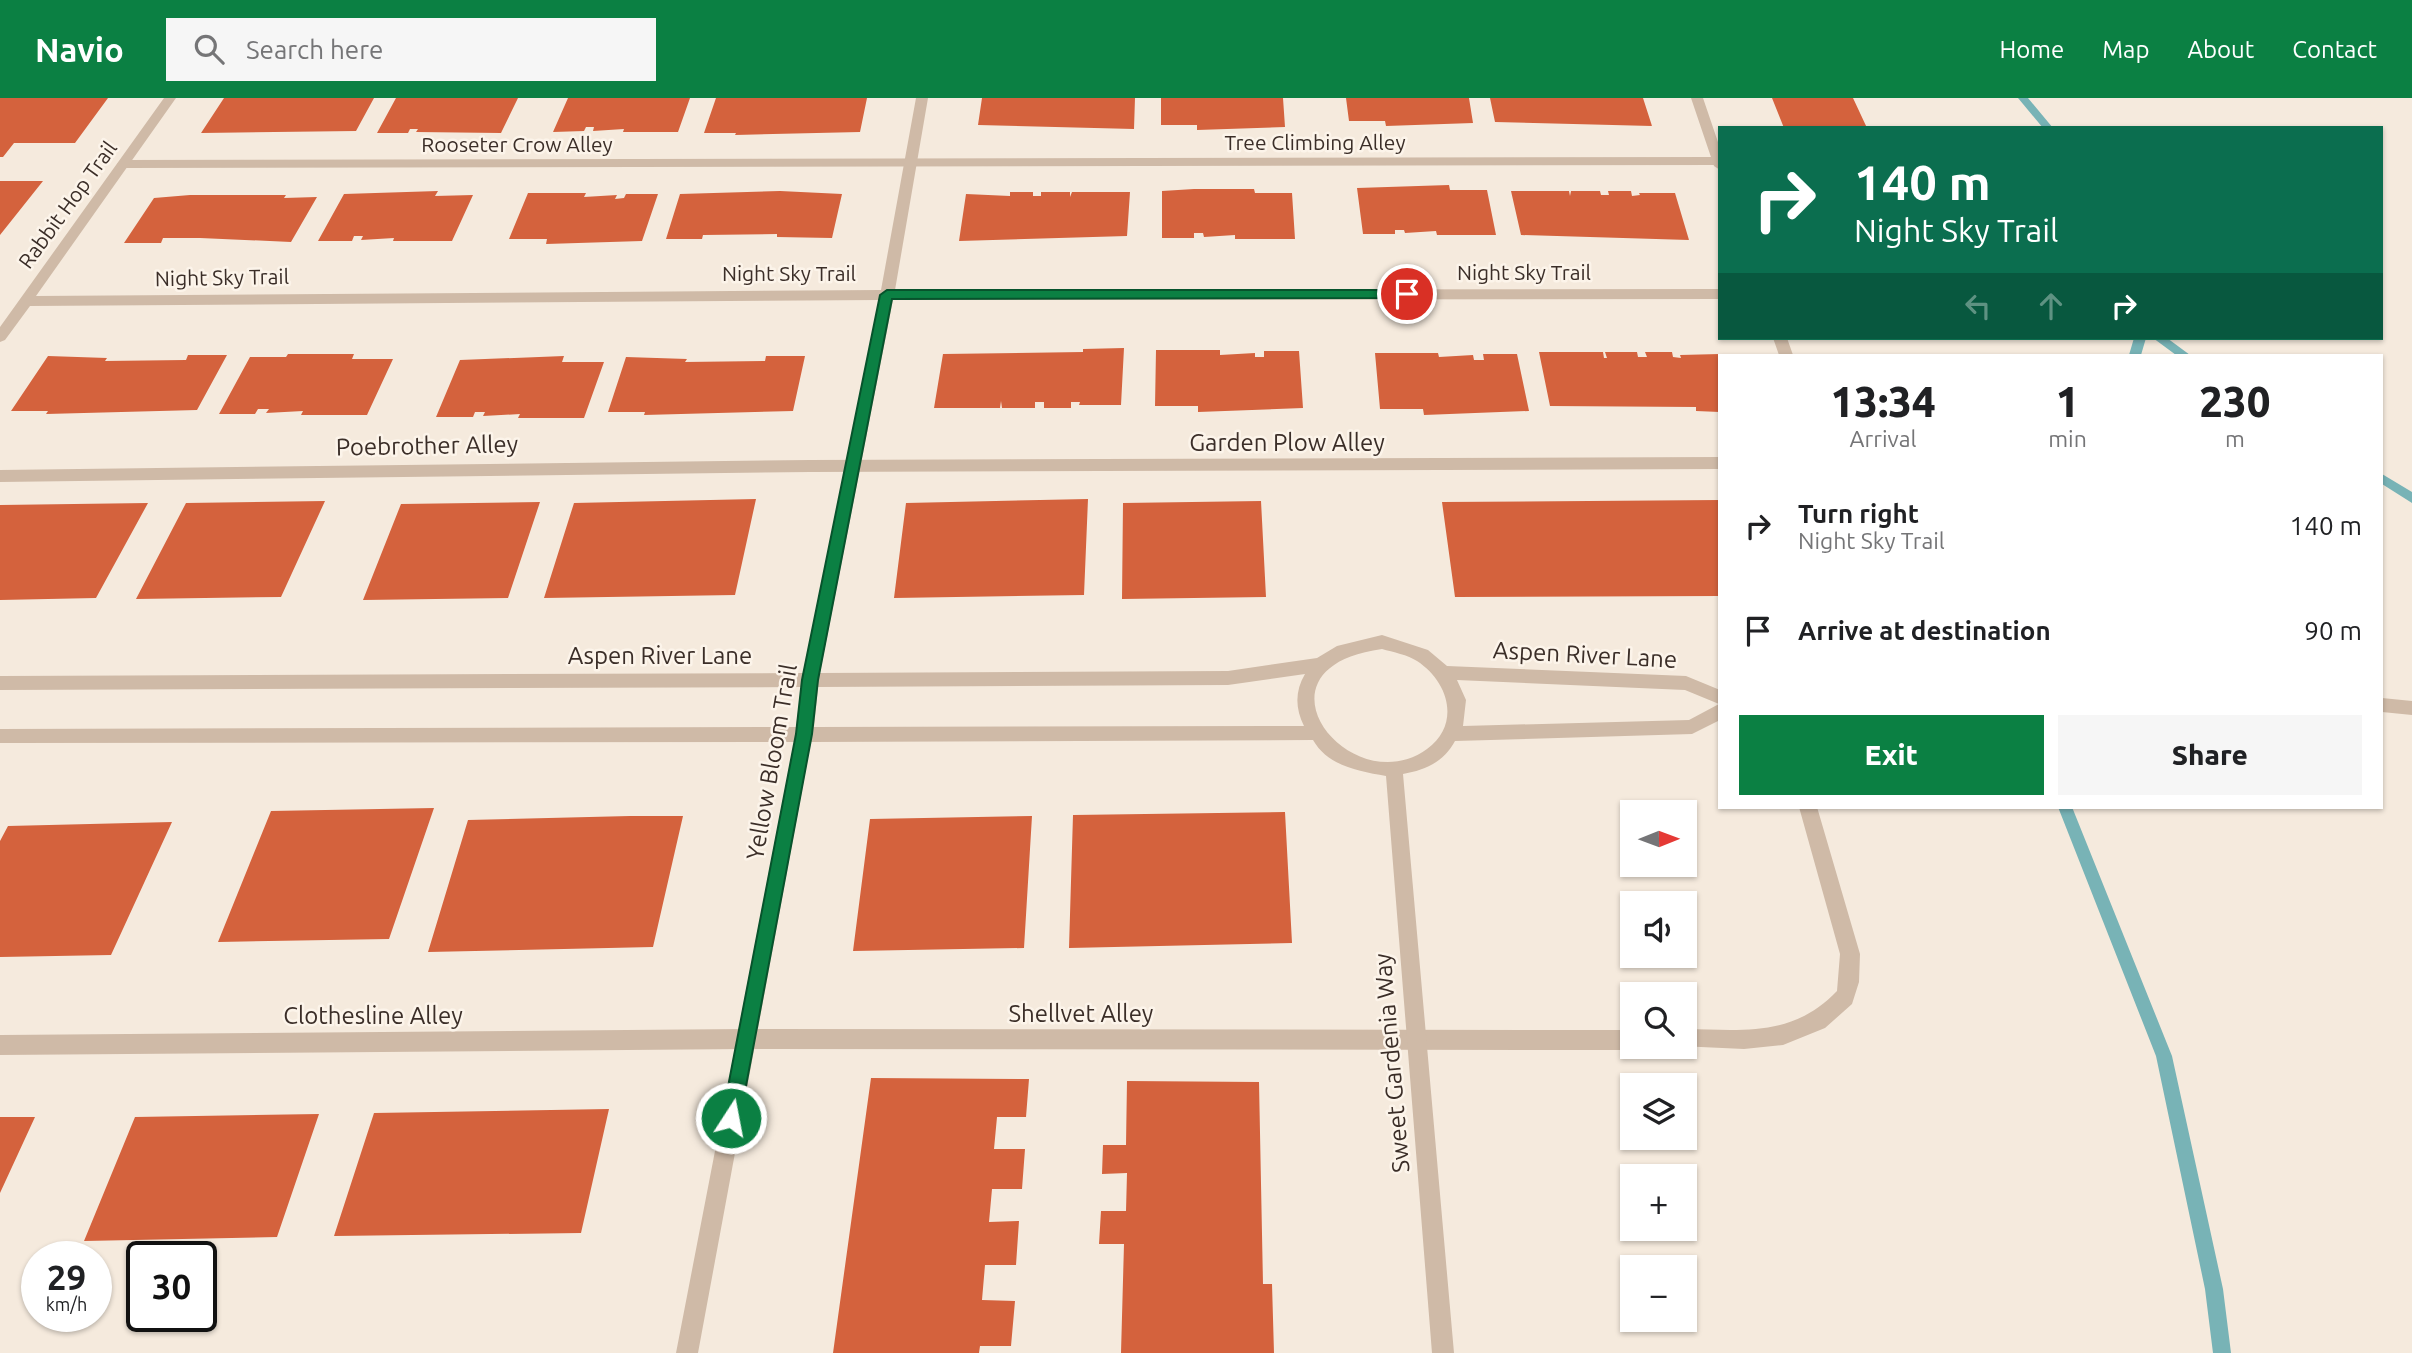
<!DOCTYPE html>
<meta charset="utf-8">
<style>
:root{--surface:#fff;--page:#f6f6f6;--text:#202124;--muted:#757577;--accent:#0b8043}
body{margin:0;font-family:Ubuntu,sans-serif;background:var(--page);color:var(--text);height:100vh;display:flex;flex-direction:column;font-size:26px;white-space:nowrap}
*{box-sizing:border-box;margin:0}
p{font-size:23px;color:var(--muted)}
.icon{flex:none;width:38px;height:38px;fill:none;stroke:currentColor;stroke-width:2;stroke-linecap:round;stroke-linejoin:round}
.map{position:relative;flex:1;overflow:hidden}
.details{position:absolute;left:1718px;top:256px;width:665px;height:455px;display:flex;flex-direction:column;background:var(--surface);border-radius:0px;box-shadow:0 2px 5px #0004}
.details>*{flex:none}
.hud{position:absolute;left:1718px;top:28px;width:665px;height:214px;border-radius:0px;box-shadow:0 2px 5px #0004;background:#0b6e4f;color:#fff;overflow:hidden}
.needle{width:46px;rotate:89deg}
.buttons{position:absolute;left:1620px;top:702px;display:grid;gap:14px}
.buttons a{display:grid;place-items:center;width:77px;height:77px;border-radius:0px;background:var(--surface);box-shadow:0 2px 5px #0004;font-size:35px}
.speed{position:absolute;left:21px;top:1143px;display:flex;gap:14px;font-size:35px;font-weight:700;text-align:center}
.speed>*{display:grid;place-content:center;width:91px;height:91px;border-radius:50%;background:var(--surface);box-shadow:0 2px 5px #0004;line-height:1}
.speed small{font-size:18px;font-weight:400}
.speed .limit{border:4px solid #111;border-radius:10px;background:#fff;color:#111}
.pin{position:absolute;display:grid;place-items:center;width:60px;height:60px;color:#fff;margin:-30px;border:4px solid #fff;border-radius:50%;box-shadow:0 2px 7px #0007}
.me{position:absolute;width:77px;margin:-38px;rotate:11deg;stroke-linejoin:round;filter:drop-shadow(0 0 5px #0008)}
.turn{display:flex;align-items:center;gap:24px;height:147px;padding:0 21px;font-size:32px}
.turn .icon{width:91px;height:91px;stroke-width:2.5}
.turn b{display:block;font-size:49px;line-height:60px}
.lanes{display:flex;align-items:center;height:66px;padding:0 21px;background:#0003;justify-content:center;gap:35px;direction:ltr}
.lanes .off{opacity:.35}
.eta{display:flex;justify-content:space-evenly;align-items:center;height:119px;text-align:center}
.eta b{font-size:42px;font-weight:800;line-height:49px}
.cta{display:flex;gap:14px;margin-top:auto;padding:14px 21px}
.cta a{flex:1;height:80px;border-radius:0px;background:var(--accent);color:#fff;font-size:28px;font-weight:800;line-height:80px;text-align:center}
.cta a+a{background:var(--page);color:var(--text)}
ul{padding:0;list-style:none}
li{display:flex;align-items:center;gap:21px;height:105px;padding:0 21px}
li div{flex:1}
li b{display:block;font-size:26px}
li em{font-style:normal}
header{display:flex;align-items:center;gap:42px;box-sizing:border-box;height:98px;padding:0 35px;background:var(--accent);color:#fff}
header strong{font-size:33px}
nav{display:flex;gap:38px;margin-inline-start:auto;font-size:24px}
.search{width:490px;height:63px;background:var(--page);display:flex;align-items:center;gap:18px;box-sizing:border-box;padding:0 24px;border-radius:0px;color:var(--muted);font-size:26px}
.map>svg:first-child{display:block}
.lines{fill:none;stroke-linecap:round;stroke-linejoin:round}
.stream{fill:#78b3b6;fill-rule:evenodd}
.building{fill:#d4623d}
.service{fill:#cfbaa7;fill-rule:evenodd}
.minor{fill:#cfbaa7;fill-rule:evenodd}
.route{fill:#0b8043;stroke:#07532c;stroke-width:2}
.labels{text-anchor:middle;stroke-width:5;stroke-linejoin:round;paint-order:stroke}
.far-street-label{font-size:21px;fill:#3b2e28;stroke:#fcf4ea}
.street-label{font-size:24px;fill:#3b2e28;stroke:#fcf4ea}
</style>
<header>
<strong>Navio</strong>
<div class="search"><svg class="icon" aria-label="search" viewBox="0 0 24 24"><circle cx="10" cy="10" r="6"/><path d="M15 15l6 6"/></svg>Search here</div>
<nav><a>Home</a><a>Map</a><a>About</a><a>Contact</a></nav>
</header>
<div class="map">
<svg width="2412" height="1255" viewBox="0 0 2412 1255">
<rect width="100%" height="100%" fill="#f5eadd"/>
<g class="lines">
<!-- stream -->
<path class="stream" d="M 2018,0 L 2028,0 L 2053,30 L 2043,30 Z
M 2134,240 L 2146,240 L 2141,257 L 2129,257 Z
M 2153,240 L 2167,240 L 2190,257 L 2176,257 Z
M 2382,376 L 2412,394 L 2412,405 L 2382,386 Z
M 2058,709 L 2072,709 L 2172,958 L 2223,1191 L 2231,1255 L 2213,1255 L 2205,1191 L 2156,958 Z"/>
</g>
<!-- building -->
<path class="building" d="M 0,0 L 108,0 L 75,45 L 14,45 L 3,59 L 0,59 Z
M 224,0 L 374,0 L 356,33 L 201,35 Z
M 396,0 L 518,0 L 501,35 L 416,34 L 418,31 L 410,31 L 408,35 L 377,35 Z
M 568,0 L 690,0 L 678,34 L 623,34 L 624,31 L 593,33 L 594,29 L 586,29 L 584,33 L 553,34 Z
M 716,0 L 867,0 L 860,34 L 735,37 L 736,35 L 704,35 Z
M 982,0 L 1135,0 L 1134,31 L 978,27 Z
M 1161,0 L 1283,0 L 1285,29 L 1197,32 L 1197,27 L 1161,27 Z
M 1346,0 L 1469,0 L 1473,25 L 1386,28 L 1385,23 L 1349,23 Z
M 1490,0 L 1643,0 L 1652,28 L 1495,24 Z
M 1772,0 L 1853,0 L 1867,30 L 1784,30 Z
M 0,83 L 43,83 L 0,137 Z
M 1449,87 L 1450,92 L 1487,92 L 1496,137 L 1437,137 L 1436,133 L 1405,135 L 1404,132 L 1395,132 L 1395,136 L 1363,136 L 1357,90 Z
M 1194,91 L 1254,91 L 1255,95 L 1292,95 L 1295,141 L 1235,141 L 1235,137 L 1204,139 L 1203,135 L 1194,135 L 1194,140 L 1162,140 L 1162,93 Z
M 438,93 L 435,98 L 473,97 L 452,143 L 393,143 L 394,140 L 361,142 L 363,138 L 354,138 L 352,143 L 318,143 L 344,96 Z
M 780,93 L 842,96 L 832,140 L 777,139 L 777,136 L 703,137 L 702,141 L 666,141 L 680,96 Z
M 1511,93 L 1569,93 L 1570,98 L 1571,93 L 1600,93 L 1601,97 L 1609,97 L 1608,93 L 1631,93 L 1632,98 L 1640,97 L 1639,95 L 1675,95 L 1689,142 L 1521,137 Z
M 1010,94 L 1033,94 L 1033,98 L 1041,98 L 1041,94 L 1070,94 L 1070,99 L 1072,94 L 1130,94 L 1127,138 L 959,143 L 966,96 L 1010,98 Z
M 528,95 L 586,95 L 584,99 L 617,97 L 615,101 L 624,100 L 626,96 L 658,96 L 642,143 L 546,146 L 547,141 L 509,141 Z
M 190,97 L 286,97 L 284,100 L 317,99 L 291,144 L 200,140 L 163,140 L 161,145 L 124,145 L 154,100 Z
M 1124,250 L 1121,307 L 1079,307 L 1080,304 L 1071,304 L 1071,310 L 1044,310 L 1044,304 L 1035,304 L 1035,310 L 1002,310 L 1001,303 L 1000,310 L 934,310 L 943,256 L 1083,254 L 1083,251 Z
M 1156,252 L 1220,252 L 1220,257 L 1255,255 L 1255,259 L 1264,259 L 1264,253 L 1299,253 L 1303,310 L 1198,314 L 1198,308 L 1155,308 Z
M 1539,254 L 1603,254 L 1604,260 L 1607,260 L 1605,254 L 1637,254 L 1638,259 L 1647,259 L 1645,254 L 1672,254 L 1673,259 L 1681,260 L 1680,257 L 1720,256 L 1720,314 L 1696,313 L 1696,309 L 1550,308 Z
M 1375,255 L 1438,255 L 1439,259 L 1473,257 L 1474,262 L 1484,262 L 1483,256 L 1517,256 L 1529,313 L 1424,317 L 1423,311 L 1380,311 Z
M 288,256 L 354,256 L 352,261 L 393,261 L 367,317 L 301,317 L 303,313 L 266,315 L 269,311 L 258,311 L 255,316 L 219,316 L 250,259 L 286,259 Z
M 188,257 L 227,257 L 197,312 L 46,316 L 48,313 L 11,313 L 48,258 L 107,260 L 105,263 L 186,262 Z
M 564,258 L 562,264 L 604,264 L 584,320 L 518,320 L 520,316 L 483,318 L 485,314 L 475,314 L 473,319 L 436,319 L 460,262 Z
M 766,258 L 805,258 L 793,313 L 644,317 L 645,314 L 608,314 L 626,259 L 687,261 L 685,264 L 765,263 Z
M 756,401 L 735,497 L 544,500 L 574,405 Z
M 1088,401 L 1084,497 L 894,500 L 906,405 Z
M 1720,402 L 1720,498 L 1455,499 L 1442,404 Z
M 325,403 L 281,499 L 136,501 L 186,405 Z
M 1261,403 L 1266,499 L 1122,501 L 1123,405 Z
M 540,404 L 508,500 L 363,502 L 401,406 Z
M 148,405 L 96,500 L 0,502 L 0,407 Z
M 434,710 L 389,841 L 218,844 L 271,713 Z
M 1285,714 L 1292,845 L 1069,850 L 1073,717 Z
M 630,718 L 683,718 L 653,849 L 428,854 L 468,722 Z
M 1032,718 L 1024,850 L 853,853 L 870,721 Z
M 172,724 L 111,857 L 0,859 L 0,743 L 8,728 Z
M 871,980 L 1029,981 L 1026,1019 L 997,1019 L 994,1051 L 1025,1051 L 1022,1091 L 992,1091 L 989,1124 L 1019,1123 L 1016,1167 L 985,1167 L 982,1202 L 1015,1203 L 1011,1248 L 980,1248 L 979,1255 L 833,1255 Z
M 1127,983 L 1259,984 L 1263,1186 L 1272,1186 L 1274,1255 L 1121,1255 L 1124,1146 L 1099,1146 L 1101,1113 L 1126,1113 L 1127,1075 L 1102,1076 L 1103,1047 L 1126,1047 Z
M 609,1011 L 581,1135 L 334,1138 L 374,1015 Z
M 319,1016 L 277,1139 L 84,1143 L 135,1019 Z
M 0,1019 L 35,1019 L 0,1095 Z"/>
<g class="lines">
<!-- service -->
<path class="service" d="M 1720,59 L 1719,67 L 123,70 L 117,66 L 123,62 Z
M 1720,359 L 1720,371 L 810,374 L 0,384 L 0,372 L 810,362 Z
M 1799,709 L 1817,709 L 1860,856 L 1859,884 L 1852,906 L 1825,930 L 1783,947 L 1744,951 L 1679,948 L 1685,948 L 1685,931 C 1744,932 1793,939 1837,893 L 1840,856 Z
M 746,931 L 1633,932 L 1633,948 L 1640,948 L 1633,952 L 746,951 L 0,957 L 0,937 Z"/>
<!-- minor -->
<path class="minor" d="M 164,0 L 176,0 L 36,198 L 881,192 L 916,0 L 928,0 L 895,192 L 1720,191 L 1720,201 L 893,202 L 820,575 L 1228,573 L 1317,560 L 1337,548 L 1382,537 L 1428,552 L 1447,568 L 1686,578 L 1720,592 L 1720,622 L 1692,636 L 1455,643 C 1444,664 1425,672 1403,676 L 1454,1255 L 1432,1255 L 1386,678 C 1358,673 1328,668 1313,642 L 811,644 L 698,1255 L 676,1255 L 794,644 L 0,645 L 0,631 L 796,629 L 801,589 L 0,592 L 0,578 L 803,575 L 879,202 L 30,208 L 5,242 L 0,244 L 0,229 ZM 1382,551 C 1393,554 1408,557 1417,563 C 1449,584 1461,626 1427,651 C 1351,706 1242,570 1382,551 ZM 1305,576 C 1295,593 1295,610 1304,628 L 814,629 L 818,589 L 1228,587 ZM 1457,582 L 1685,592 L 1719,606 L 1689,622 L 1463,628 L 1466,602 Z
M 1691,0 L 1703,0 L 1720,50 L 1720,72 L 1714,68 Z
M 1773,240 L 1787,240 L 1793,257 L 1779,257 Z
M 2382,600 L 2412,603 L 2412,617 L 2382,614 Z"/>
</g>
<!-- route -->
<path class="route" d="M 887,192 L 1407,192 L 1413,196 L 1407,200 L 892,201 L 818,582 L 812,636 L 740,1020 L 738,1027 L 731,1029 L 724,1027 L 722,1020 L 796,636 L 802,582 L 880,197 Z"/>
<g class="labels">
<!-- far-street labels -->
<g class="far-street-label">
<text x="1315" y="52">Tree Climbing Alley</text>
<text x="517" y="54">Rooseter Crow Alley</text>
<text transform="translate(68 107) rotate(-54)" y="7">Rabbit Hop Trail</text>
<text x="1524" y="182">Night Sky Trail</text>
<text x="789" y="183">Night Sky Trail</text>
<text transform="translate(222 180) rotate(-1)" y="7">Night Sky Trail</text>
</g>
<!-- street labels -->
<g class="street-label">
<text x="1287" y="353">Garden Plow Alley</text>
<text transform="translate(427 348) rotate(-1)" y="8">Poebrother Alley</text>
<text transform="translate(1585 557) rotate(3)" y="8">Aspen River Lane</text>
<text x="660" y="566">Aspen River Lane</text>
<text transform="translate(772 664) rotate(-80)" y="8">Yellow Bloom Trail</text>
<text x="1081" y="924">Shellvet Alley</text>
<text x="373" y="926">Clothesline Alley</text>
<text transform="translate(1392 965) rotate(-95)" y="8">Sweet Gardenia Way</text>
</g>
</g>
</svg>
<div class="buttons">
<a><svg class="needle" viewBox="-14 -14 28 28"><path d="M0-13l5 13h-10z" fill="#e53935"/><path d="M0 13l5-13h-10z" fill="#757577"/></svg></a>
<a><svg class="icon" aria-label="sound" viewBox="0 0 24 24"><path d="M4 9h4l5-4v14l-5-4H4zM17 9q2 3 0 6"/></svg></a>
<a><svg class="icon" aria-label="search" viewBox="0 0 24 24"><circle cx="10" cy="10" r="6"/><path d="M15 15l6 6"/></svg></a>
<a><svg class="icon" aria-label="layers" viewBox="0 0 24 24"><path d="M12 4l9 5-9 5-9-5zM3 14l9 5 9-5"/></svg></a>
<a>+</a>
<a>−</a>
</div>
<div class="speed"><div>29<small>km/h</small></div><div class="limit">30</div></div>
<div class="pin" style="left:1407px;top:196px;background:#d93025"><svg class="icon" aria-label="arrive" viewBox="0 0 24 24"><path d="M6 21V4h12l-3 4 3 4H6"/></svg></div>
<svg class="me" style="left:731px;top:1020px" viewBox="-20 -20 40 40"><circle r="17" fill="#0b8043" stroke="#fff" stroke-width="3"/><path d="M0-11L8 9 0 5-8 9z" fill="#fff"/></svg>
<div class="hud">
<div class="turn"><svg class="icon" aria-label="right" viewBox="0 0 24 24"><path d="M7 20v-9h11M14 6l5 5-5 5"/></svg><div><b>140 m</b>Night Sky Trail</div></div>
<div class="lanes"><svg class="icon off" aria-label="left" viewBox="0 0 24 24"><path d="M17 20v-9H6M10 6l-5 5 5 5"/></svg><svg class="icon off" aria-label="ahead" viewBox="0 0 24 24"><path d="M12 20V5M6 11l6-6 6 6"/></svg><svg class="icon" aria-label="right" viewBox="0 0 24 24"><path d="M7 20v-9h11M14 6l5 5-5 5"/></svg></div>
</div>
<section class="details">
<div class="eta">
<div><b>13:34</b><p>Arrival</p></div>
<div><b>1</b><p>min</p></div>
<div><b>230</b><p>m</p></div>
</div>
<ul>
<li><svg class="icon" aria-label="right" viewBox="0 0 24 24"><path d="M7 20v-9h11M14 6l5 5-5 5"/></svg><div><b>Turn right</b><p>Night Sky Trail</p></div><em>140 m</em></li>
<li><svg class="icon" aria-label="arrive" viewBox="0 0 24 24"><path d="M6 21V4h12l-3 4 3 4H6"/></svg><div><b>Arrive at destination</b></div><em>90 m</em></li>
</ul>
<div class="cta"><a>Exit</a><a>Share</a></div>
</section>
</div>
